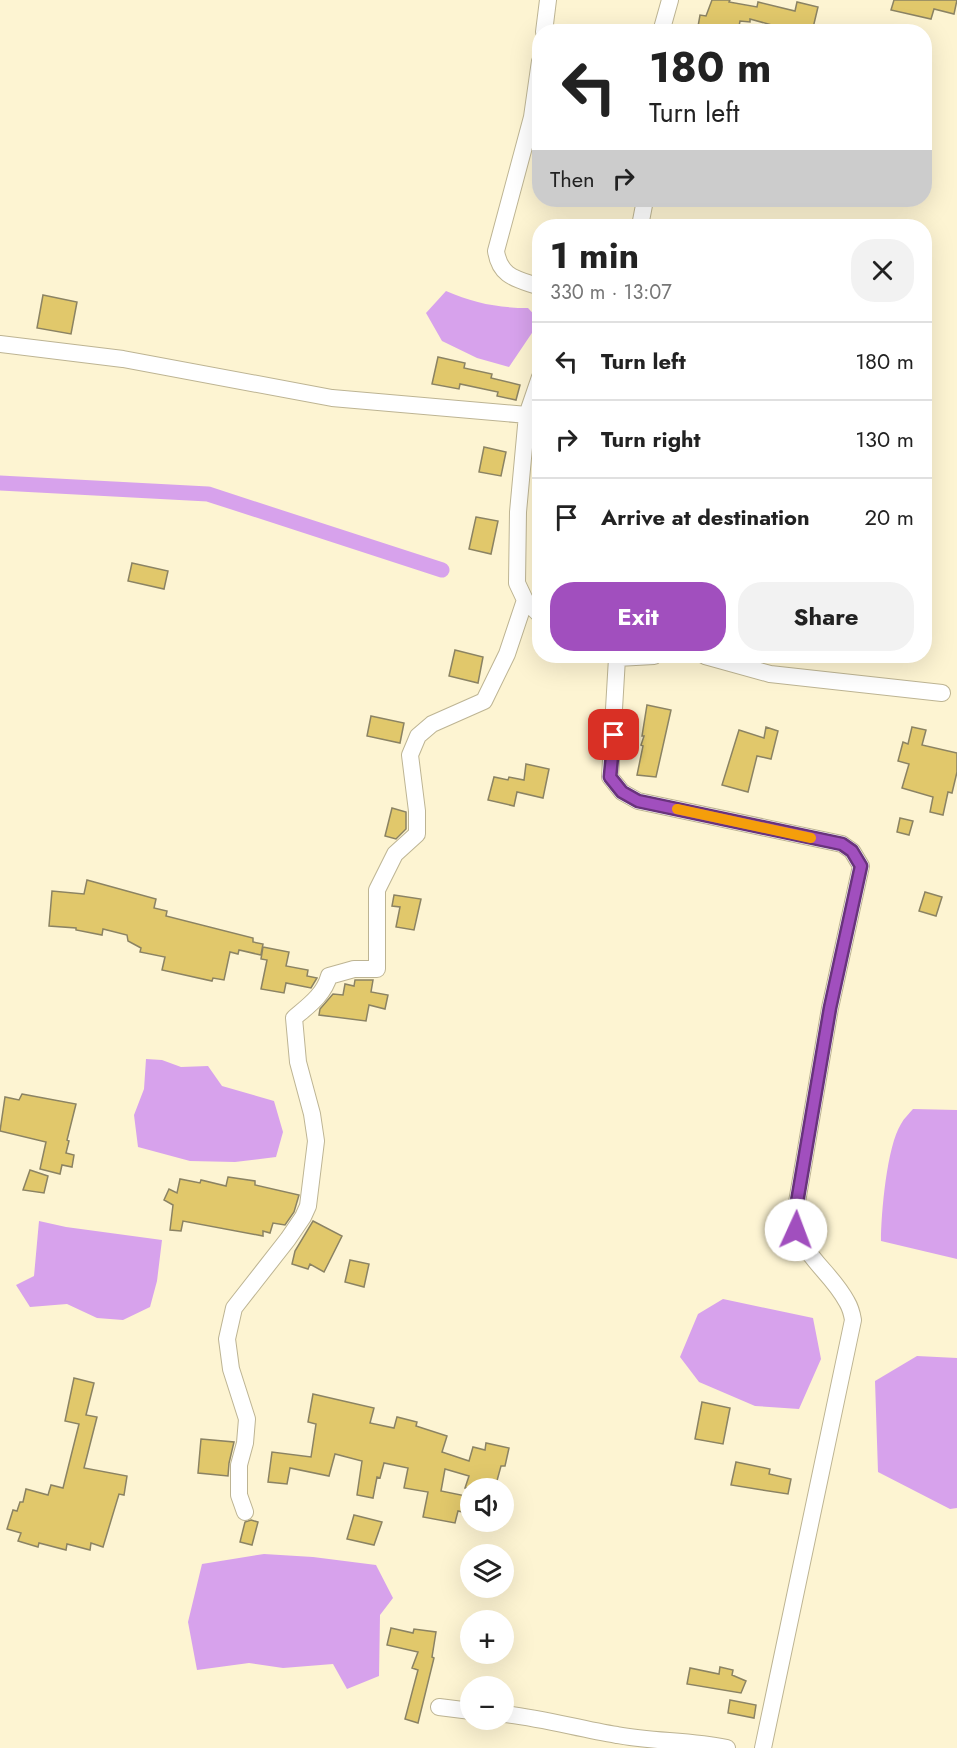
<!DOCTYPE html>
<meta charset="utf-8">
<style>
:root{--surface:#fff;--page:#f2f2f2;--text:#222;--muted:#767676;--line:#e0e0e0;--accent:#a14fbe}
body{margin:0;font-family:Jost,sans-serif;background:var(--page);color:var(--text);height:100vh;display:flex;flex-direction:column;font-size:22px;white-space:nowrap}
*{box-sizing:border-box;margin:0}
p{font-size:20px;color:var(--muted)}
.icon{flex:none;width:33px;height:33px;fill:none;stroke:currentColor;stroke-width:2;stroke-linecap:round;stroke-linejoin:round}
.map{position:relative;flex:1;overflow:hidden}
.details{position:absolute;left:532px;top:219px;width:400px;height:444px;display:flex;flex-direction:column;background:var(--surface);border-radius:24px;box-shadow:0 6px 24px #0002}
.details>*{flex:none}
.guide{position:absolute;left:532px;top:24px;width:400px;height:183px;border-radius:24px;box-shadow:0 6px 24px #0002;background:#fff;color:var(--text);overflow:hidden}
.buttons{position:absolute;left:460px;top:1478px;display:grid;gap:12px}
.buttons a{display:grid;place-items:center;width:54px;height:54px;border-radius:50%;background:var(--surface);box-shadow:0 6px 24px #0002;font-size:30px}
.pin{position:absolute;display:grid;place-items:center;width:51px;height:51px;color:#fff;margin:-26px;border-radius:12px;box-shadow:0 3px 9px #0006}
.me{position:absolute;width:66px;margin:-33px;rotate:2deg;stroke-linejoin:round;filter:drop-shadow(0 0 4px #0008)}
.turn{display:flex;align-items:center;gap:21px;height:126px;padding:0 18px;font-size:27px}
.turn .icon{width:78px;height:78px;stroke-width:2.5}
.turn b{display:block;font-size:42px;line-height:51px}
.then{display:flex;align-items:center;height:57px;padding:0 18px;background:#0003;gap:12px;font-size:22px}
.round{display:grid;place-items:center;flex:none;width:63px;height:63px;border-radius:24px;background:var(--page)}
.summary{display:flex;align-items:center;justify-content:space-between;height:102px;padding:0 18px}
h1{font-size:36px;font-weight:700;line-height:45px}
.button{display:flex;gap:12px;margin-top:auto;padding:12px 18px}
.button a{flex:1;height:69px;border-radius:24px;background:var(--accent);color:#fff;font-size:24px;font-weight:700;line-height:69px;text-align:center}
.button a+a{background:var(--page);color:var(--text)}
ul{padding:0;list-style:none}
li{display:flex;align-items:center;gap:18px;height:78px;padding:0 18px;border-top:2px solid var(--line)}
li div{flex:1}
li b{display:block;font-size:22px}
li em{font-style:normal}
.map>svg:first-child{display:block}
.water{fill:#d7a2ec}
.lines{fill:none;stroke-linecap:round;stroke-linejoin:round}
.canal{stroke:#d7a2ec;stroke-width:15}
.building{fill:#e1c86b;stroke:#8b8363;stroke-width:1.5}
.minor-casing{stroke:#bdb493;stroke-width:18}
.minor{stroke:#fff;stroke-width:16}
.route-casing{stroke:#69337c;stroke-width:15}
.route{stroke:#a14fbe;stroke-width:10}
.slow{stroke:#f59e0b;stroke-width:10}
</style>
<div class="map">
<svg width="957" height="1748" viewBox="0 0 957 1748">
<rect width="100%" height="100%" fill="#fdf4d2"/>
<!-- water -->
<path class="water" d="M 446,291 C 473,303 499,308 528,308 L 540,321 L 509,367 L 477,358 L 442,341 L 426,313 Z
M 146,1059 L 162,1060 L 181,1067 L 208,1066 L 222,1086 L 274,1101 L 283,1132 L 276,1157 L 235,1162 L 190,1161 L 138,1147 L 134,1115 L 144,1089 Z
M 913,1109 L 957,1110 L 957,1259 L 881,1241 C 881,1213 887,1146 901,1124 C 904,1118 909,1114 913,1109 Z
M 39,1221 L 66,1227 L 162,1240 L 157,1281 L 150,1307 L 123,1320 L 97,1318 L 67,1304 L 30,1307 L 16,1285 L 34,1276 Z
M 723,1299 L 813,1318 L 821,1359 L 799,1409 L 755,1406 L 699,1382 L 680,1357 L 698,1314 Z
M 917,1356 L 957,1358 L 957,1508 L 950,1509 L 878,1472 L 875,1381 Z
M 264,1554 L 313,1557 L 376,1565 L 393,1598 L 380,1615 L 379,1676 L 347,1689 L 333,1664 L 283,1668 L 249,1663 L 197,1670 L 188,1622 L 202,1564 Z"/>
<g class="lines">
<!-- canal -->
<path class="canal" d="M 0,483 L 208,494 L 442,570"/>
</g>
<!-- building -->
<path class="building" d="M 712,0 L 730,0 L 729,2 L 757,7 L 758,2 L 795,11 L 797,2 L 818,7 L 812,32 L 790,32 L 790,30 L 750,19 L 750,22 L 740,21 L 738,32 L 697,32 L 700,15 L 706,16 Z
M 894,0 L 957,0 L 954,14 L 934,9 L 931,19 L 891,10 Z
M 43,295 L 77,302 L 71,334 L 37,328 Z
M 438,357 L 465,363 L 464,368 L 492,374 L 491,378 L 520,385 L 516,400 L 497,396 L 498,392 L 460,384 L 459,389 L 432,384 Z
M 484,447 L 506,452 L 501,476 L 479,472 Z
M 476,517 L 498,521 L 491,554 L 469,549 Z
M 132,563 L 168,571 L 164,589 L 128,581 Z
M 455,650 L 483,657 L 478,683 L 449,676 Z
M 647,705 L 671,710 L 656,777 L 637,775 L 643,746 L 641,745 L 644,736 L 642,736 Z
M 371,716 L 404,723 L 400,743 L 367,736 Z
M 766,727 L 778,731 L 771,759 L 757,756 L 748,792 L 722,785 L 739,730 L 764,738 Z
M 912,727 L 926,730 L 922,745 L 957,753 L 957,772 L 952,793 L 948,792 L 943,815 L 930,812 L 933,797 L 902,788 L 909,764 L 898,761 L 903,742 L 908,744 Z
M 526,764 L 549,769 L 543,798 L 517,792 L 514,806 L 488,800 L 494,777 L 508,780 L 509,777 L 524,780 Z
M 392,808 L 406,812 L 406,829 L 396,839 L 385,836 Z
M 900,818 L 913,821 L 909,835 L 897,832 Z
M 87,880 L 156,899 L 154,908 L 167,911 L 166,916 L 253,938 L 253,942 L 263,944 L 261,955 L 239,950 L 238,954 L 230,952 L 224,980 L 213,978 L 212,981 L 162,970 L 165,957 L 140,952 L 141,948 L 128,941 L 127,935 L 103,929 L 102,935 L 76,930 L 76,928 L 49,926 L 52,891 L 84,894 Z
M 925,892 L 942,897 L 936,916 L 919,911 Z
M 394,895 L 421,899 L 414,930 L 396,927 L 400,907 L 392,906 Z
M 263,947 L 289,952 L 286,966 L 308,970 L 307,976 L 317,978 L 311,988 L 286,983 L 284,993 L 261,989 L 267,960 L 261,959 Z
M 355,980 L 373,980 L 371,992 L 388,995 L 385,1009 L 369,1005 L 366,1021 L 319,1015 L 320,1009 L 333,994 L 343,995 L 345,984 L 354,986 Z
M 22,1094 L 76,1104 L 67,1140 L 69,1141 L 66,1153 L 74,1155 L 72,1167 L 62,1165 L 60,1174 L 40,1169 L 46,1142 L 0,1131 L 5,1097 L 19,1100 Z
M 30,1170 L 48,1176 L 44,1193 L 23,1190 Z
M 228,1177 L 255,1181 L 255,1185 L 299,1195 L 294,1212 L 285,1225 L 273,1223 L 270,1233 L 263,1231 L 263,1236 L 183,1221 L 181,1231 L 170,1230 L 173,1205 L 164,1200 L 169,1189 L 177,1193 L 180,1179 L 200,1183 L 201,1180 L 226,1186 Z
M 313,1221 L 342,1236 L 324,1272 L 310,1264 L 308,1269 L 292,1264 L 295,1251 Z
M 350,1260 L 369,1264 L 364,1287 L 345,1282 Z
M 74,1378 L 94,1383 L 86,1415 L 97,1417 L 84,1468 L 127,1476 L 124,1495 L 119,1494 L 103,1547 L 91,1543 L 90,1550 L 67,1544 L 66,1550 L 39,1543 L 38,1547 L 18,1541 L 21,1533 L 7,1529 L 13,1510 L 17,1511 L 20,1502 L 23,1502 L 26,1489 L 48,1495 L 51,1485 L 63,1488 L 79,1424 L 65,1421 Z
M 313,1394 L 374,1408 L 370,1423 L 394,1428 L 397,1417 L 417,1422 L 416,1426 L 447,1436 L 442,1452 L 469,1461 L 473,1447 L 485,1450 L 486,1443 L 509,1448 L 505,1466 L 501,1466 L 495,1488 L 465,1488 L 469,1476 L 445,1469 L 441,1491 L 471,1497 L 471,1514 L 458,1511 L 455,1523 L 423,1517 L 428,1492 L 404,1488 L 408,1468 L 384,1463 L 380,1478 L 377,1477 L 373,1498 L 357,1495 L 362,1461 L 335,1454 L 329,1476 L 290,1468 L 287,1484 L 268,1482 L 272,1452 L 311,1457 L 316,1424 L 308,1422 Z
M 702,1402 L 730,1408 L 723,1444 L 695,1439 Z
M 201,1439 L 234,1442 L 229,1463 L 228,1476 L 198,1473 Z
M 736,1462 L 770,1469 L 769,1474 L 791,1479 L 788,1494 L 731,1485 Z
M 354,1515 L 382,1522 L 374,1545 L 347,1539 Z
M 251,1520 L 258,1522 L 252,1545 L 240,1542 L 245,1522 Z
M 391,1628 L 413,1633 L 414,1629 L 436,1632 L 432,1657 L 434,1658 L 418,1723 L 405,1719 L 418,1670 L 412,1668 L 418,1652 L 387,1645 Z
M 720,1667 L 733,1670 L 732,1675 L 746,1681 L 741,1693 L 687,1684 L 690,1668 L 719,1674 Z
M 730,1700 L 756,1705 L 754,1718 L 728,1713 Z"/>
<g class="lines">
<!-- minor casing -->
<g class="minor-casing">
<path id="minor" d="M 544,32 L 548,0
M 661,32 L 670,0
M 540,61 L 532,117 L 496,251 C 500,278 518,279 540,287
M 640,226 L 645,200
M 0,344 L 123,359 L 332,398 L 527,415
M 540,377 L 527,415 L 518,512 L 517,583 L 525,600 L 540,615
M 613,656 L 617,658 L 610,777 L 622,792 L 638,801 L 842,844 L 852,851 L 861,866 L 830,1008 L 795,1214 C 798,1256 829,1268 847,1302 C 850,1307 852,1314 853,1320 L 763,1748
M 705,656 L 770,674 L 942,693
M 617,658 L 654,656
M 245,1512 L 239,1495 L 239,1465 L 245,1443 L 247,1419 L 231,1369 L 227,1339 L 234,1308 L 288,1239 L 303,1217 L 308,1206 L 316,1141 L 312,1114 L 298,1062 L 294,1018 C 308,1006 324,995 329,976 L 354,969 L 377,969 L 377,890 L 395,854 L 417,834 L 417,811 L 410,755 L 418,736 L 432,724 L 484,701 L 507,654 L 525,600
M 439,1707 L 471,1711
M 504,1714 C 543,1718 579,1729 617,1735 C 654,1742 691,1740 727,1748"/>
</g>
<!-- minor -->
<use href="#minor" class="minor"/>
</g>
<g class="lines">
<!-- route casing -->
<g class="route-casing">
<path id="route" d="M 614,735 L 610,777 L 622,792 L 638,801 L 842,844 L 852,851 L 861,866 L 830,1008 L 795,1214 L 796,1230"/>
</g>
<!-- route -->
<use href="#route" class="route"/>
<!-- slow -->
<path class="slow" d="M 677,809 L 811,838"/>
</g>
</svg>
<div class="buttons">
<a><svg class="icon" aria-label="sound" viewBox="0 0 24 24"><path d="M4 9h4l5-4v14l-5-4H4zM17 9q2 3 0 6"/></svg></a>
<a><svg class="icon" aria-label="layers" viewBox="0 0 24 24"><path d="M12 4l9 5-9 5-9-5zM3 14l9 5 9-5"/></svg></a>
<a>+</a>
<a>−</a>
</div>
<div class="pin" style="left:614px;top:735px;background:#d93025"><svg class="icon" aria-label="arrive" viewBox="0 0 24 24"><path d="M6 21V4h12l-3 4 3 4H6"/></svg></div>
<svg class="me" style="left:796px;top:1230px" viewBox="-20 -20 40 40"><circle r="19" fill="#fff"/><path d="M0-13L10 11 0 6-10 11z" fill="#a14fbe"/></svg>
<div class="guide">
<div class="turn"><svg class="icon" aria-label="left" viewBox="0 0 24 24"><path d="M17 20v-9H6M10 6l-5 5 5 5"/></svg><div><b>180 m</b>Turn left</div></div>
<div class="then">Then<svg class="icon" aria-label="right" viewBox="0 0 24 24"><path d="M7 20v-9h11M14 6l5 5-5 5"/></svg></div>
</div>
<section class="details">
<div class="summary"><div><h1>1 min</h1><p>330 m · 13:07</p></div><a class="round"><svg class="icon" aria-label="close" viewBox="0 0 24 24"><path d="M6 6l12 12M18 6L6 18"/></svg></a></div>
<ul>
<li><svg class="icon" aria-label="left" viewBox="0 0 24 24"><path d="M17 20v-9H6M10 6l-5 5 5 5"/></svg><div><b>Turn left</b></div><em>180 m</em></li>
<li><svg class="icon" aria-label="right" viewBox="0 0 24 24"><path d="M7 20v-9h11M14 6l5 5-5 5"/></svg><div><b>Turn right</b></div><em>130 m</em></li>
<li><svg class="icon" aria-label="arrive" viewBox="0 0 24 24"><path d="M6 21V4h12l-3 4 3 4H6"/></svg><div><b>Arrive at destination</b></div><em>20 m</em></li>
</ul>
<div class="button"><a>Exit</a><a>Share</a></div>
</section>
</div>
